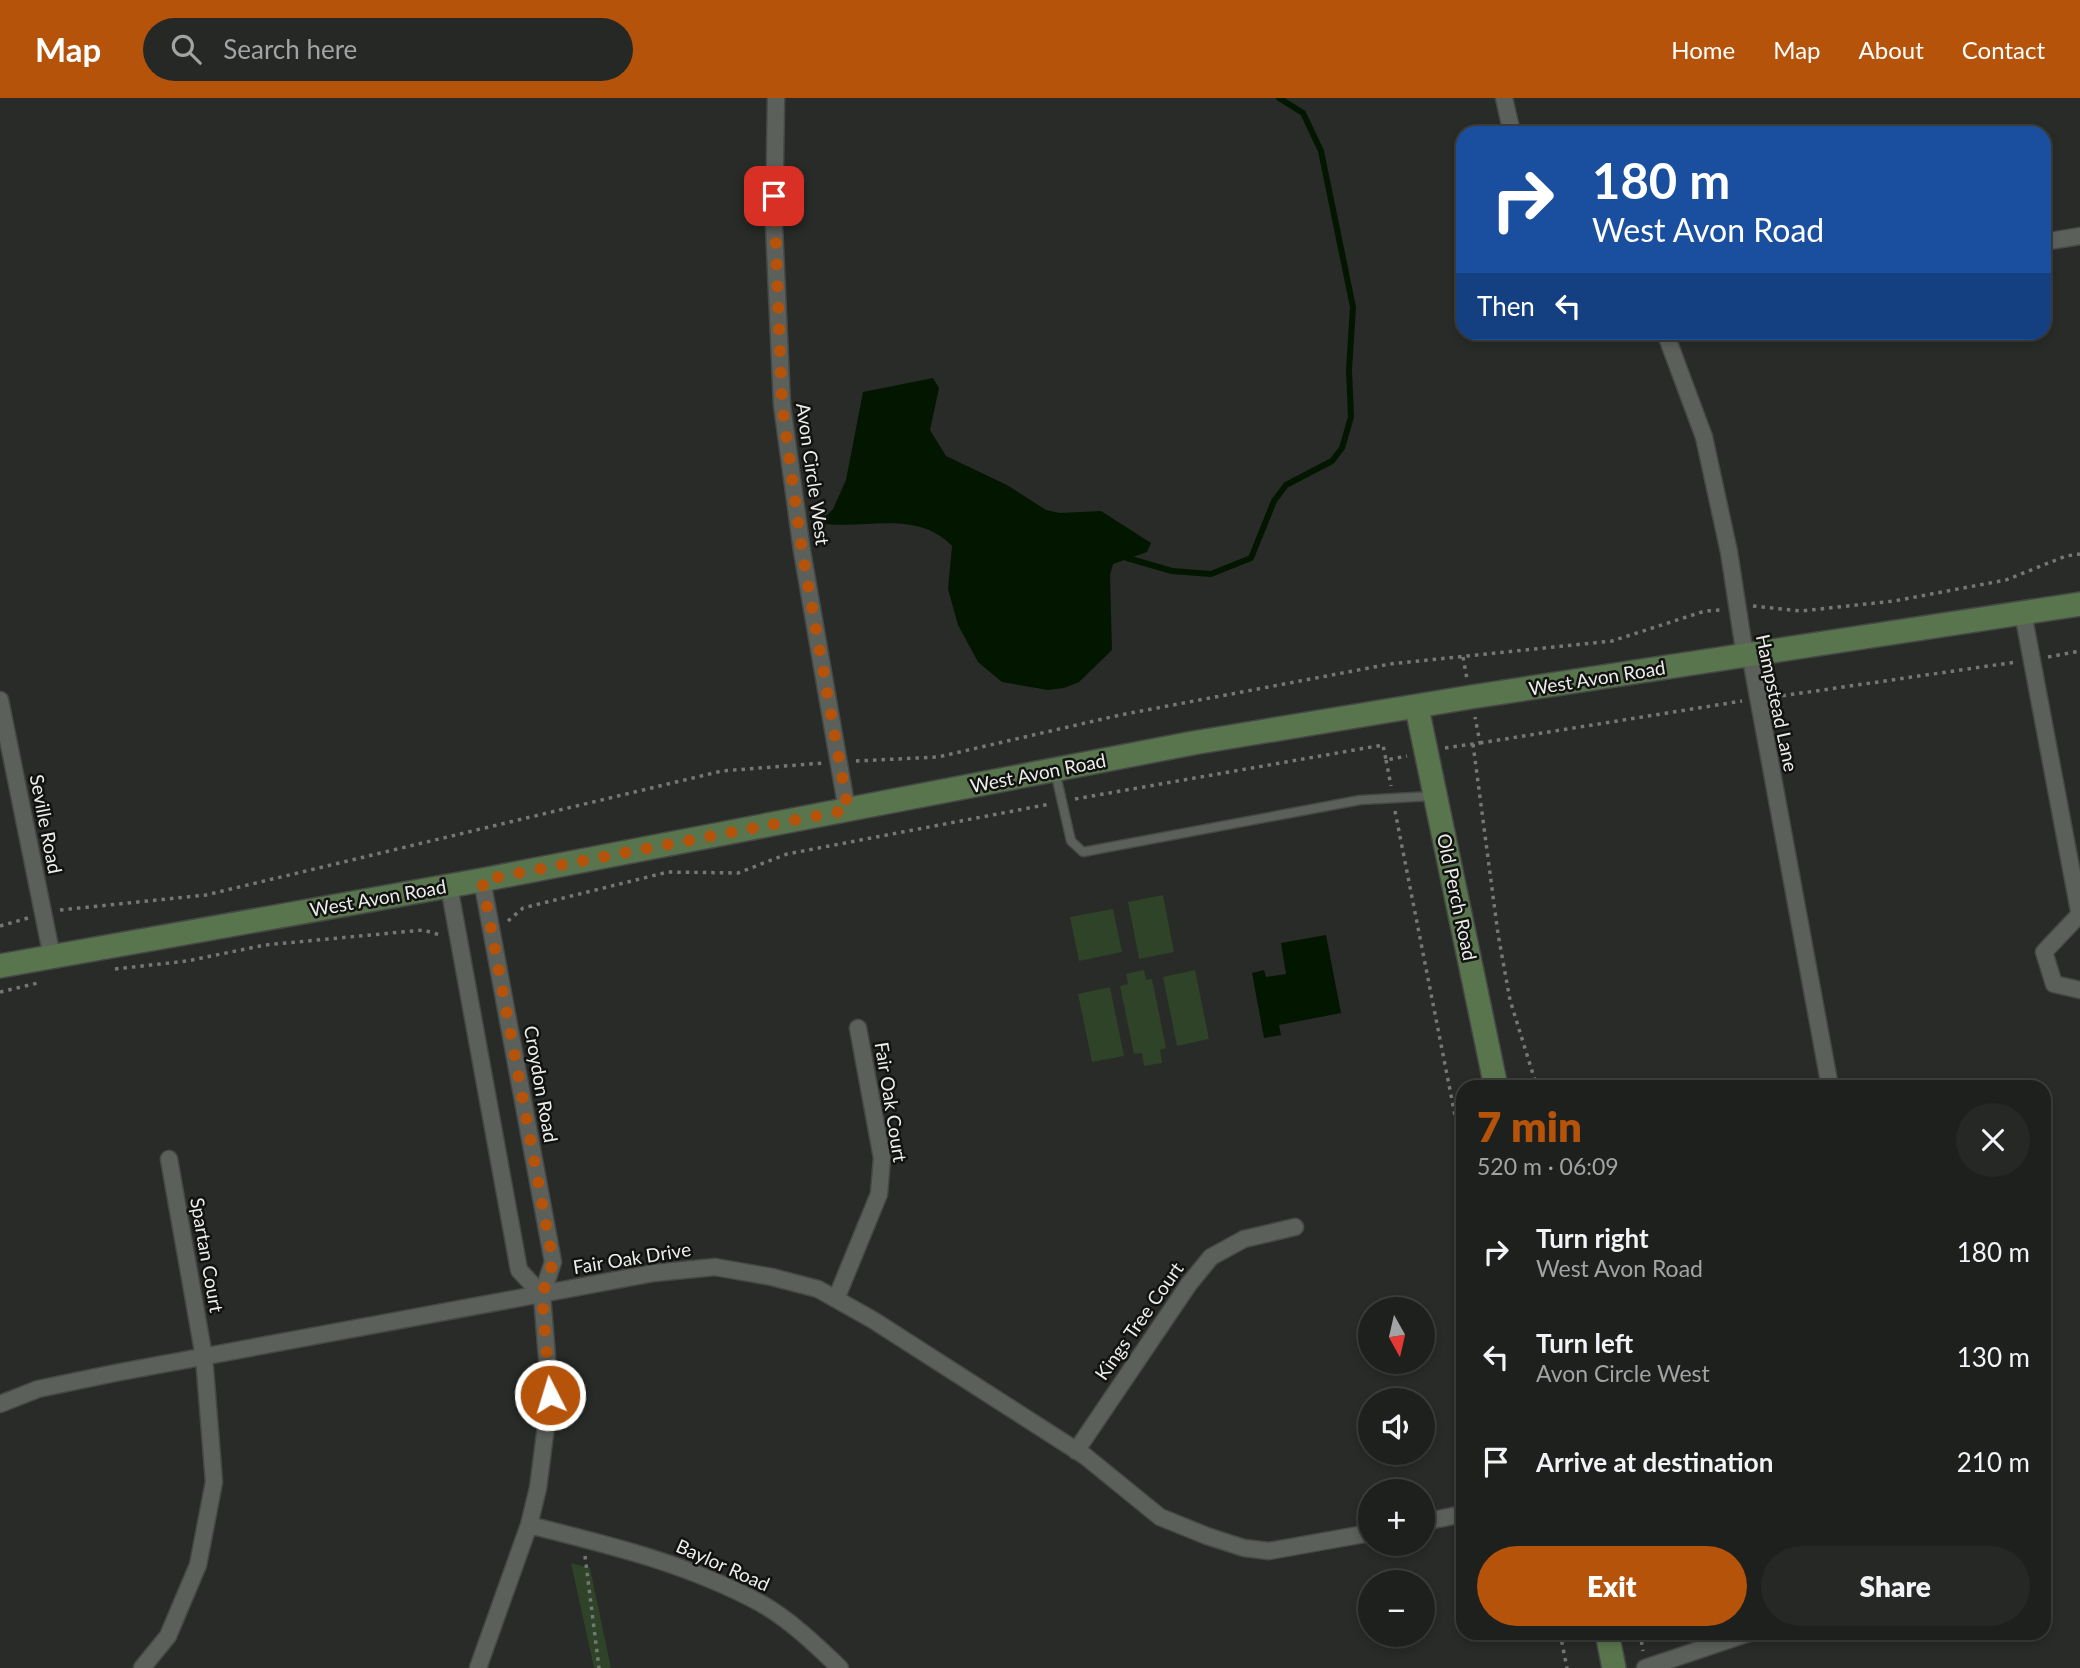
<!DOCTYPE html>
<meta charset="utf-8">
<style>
:root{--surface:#1e201d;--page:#262826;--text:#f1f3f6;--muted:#a1a3a4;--line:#3c3e3b;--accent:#b45309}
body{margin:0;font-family:Lato,sans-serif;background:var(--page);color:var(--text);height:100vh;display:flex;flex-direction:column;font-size:26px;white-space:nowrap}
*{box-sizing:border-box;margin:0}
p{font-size:23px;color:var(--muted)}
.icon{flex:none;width:38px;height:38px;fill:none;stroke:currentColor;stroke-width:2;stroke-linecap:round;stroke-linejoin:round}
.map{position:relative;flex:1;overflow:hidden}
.drawer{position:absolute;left:1456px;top:982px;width:595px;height:560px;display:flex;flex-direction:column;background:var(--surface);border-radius:21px;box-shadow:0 4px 10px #0003,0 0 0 2px var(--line)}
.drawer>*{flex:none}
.top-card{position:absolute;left:1456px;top:28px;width:595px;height:214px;border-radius:21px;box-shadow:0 4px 10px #0003,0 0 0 2px var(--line);background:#1a4fa0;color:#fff;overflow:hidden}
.needle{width:46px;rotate:172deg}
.fabs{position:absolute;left:1358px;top:1199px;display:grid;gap:14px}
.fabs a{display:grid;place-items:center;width:77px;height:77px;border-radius:50%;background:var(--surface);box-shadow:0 4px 10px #0003,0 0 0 2px var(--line);font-size:35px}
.pin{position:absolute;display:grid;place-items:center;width:60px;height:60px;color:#fff;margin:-30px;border-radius:14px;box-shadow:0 4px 10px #0006}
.me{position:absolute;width:77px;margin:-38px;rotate:355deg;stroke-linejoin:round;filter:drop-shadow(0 0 5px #0008)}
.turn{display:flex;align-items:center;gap:24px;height:147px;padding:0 21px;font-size:32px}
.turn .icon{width:91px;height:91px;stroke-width:2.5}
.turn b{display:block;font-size:49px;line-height:60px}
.then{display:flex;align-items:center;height:66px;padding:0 21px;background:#0003;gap:14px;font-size:26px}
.round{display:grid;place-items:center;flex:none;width:74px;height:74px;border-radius:37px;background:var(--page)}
.summary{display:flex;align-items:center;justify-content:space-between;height:119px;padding:0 21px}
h1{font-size:42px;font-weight:800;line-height:52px;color:var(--accent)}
.button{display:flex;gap:14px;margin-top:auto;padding:14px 21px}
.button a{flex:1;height:80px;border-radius:42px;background:var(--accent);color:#fff;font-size:28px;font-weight:800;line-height:80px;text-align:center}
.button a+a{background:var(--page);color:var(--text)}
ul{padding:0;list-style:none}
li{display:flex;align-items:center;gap:21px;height:105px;padding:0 21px}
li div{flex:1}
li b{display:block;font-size:26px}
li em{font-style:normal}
header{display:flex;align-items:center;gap:42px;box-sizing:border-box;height:98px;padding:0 35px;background:var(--accent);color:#fff}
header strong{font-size:33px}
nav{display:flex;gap:38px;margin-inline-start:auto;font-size:24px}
.search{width:490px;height:63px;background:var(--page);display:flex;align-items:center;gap:18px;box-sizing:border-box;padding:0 24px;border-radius:38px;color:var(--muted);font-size:26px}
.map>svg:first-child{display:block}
.green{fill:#2e4327}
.water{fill:#031700}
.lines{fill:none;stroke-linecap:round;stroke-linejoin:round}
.stream{stroke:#031700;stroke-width:6}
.lane-casing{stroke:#464845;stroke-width:11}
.street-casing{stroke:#464845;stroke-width:19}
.secondary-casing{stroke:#464845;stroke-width:26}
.path{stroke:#747773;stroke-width:3.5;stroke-dasharray:3.5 5;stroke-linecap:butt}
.lane{stroke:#5c605b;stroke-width:8}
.street{stroke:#5c605b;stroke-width:16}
.secondary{stroke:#59754e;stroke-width:23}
.route{stroke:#b45309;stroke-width:12;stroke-dasharray:0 21.6}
.labels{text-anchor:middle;stroke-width:5;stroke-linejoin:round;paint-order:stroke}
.street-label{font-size:19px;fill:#eceeeb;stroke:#121311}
</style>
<header>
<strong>Map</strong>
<div class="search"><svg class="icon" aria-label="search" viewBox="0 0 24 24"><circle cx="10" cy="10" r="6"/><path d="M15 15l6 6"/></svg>Search here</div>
<nav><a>Home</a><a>Map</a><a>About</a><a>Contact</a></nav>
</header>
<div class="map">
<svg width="2080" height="1570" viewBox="0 0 2080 1570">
<rect width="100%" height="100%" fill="#282b27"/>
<!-- green -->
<path class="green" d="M 1163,797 L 1174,854 L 1139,861 L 1128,804 Z
M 1113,811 L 1122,854 L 1079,863 L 1070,819 Z
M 1144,872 L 1146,882 L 1152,881 L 1166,950 L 1160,952 L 1162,965 L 1144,968 L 1142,955 L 1134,956 L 1120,888 L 1128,886 L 1126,876 Z
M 1195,872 L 1209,941 L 1177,948 L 1163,879 Z
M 1110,889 L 1124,958 L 1092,964 L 1078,896 Z
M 571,1465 L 590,1470 L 611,1570 L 594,1570 Z"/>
<!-- water -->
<path class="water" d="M 933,280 L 939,290 L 930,332 L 946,358 L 1007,387 L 1046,412 L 1060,415 L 1101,413 L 1151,445 L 1147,454 L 1113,466 L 1110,477 L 1112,552 L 1079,584 L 1064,590 L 1048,592 L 1002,584 L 978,564 L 958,527 L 948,491 L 952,448 C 915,410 864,433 819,425 L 833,411 L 846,382 L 863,294 Z
M 1326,837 L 1341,915 L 1279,927 L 1281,937 L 1264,940 L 1252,875 L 1264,872 L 1266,879 L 1286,876 L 1281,845 Z"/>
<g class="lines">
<!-- stream -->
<path class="stream" d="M 1127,460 L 1172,473 L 1211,476 L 1251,460 L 1274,403 L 1286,387 L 1332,363 L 1342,350 L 1351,319 L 1349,272 L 1353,209 L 1321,53 L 1303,15 L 1279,0"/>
<!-- lane casing -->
<g class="lane-casing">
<path id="lane" d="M 1055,673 L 1071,743 L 1083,754 L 1360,702 L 1432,698"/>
</g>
<!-- street casing -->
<g class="street-casing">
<path id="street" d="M 776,0 L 774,127 L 782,307 L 802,453 L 847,712
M 1504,0 L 1512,35
M 2044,144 L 2080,138
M 1665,234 L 1704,339 L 1729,454 L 1743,545 L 1752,566 L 1830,989
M 2023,515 L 2080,818
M 0,602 L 52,859
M 449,788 L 519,1172 L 542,1197
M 2080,816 L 2044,854 L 2054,886 L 2080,892
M 836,1201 L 879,1096 L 882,1060 L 858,930
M 0,1306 L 38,1291 L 115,1275 L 654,1175 L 715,1169 L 772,1179 L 818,1191 L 873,1222 L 1085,1358 L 1160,1419 L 1207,1438 L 1244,1450 L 1269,1453 L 1370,1435
M 1076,1353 L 1189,1186 L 1211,1159 L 1244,1141 L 1295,1129
M 1423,1424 L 1463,1416
M 529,1427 C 609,1447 689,1466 762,1506 C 791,1523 816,1547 840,1570
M 142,1570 L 168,1538 L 198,1467 L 214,1384 L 204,1259 L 169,1061
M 478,1570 L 529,1427 L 538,1390 L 550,1297 L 542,1197 L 553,1164 L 482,782
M 1645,1570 L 1749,1535"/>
</g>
<!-- secondary casing -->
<g class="secondary-casing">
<path id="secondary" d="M 1417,610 L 1496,989
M 0,868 L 482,782 L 1193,645 L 1471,599 L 2080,506
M 1607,1535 L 1614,1570"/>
</g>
<!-- path -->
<path class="path" d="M 1753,508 L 1801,513 L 1894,503 L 2006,482 L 2066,458 L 2080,456
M 1463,559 L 1467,581
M 2048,559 L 2080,553
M 1774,599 L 2016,564
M 1480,645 L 1742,603
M 1473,646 L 1498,836 L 1510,902 L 1537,989
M 1445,650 L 1480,645 L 1475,619
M 1386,662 L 1391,688
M 856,663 L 938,659 L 1120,617 L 1390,566 L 1612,543 L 1705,513 L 1721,512
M 1075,701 L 1383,647 L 1386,662 L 1407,658
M 1395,713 L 1463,1058
M 60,812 L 206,797 L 722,673 L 823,665
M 508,823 L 523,810 L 668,774 L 738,775 L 787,756 L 1050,706
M 0,828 L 28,820
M 115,871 L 187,863 L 265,847 L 423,832 L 440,837
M 0,894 L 38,885
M 585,1458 L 599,1570
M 1560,1535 L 1567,1570
M 1640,1535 L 1643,1553"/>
<!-- lane -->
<use href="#lane" class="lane"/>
<!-- street -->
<use href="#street" class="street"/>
<!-- secondary -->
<use href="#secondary" class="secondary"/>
</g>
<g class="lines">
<!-- route -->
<path class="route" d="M 550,1297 L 542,1197 L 553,1164 L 482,782 L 848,712 L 802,453 L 782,307 L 774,98"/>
</g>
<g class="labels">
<!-- street labels -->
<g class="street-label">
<text transform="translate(813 376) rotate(82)" y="7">Avon Circle West</text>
<text transform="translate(1597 580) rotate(-9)" y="7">West Avon Road</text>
<text transform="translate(1777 605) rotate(78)" y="7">Hampstead Lane</text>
<text transform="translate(1038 675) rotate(-11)" y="7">West Avon Road</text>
<text transform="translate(46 726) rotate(79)" y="7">Seville Road</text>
<text transform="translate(1457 799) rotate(78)" y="7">Old Perch Road</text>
<text transform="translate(378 800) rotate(-10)" y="7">West Avon Road</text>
<text transform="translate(541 986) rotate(80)" y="7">Croydon Road</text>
<text transform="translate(891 1004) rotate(81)" y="7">Fair Oak Court</text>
<text transform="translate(207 1157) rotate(80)" y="7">Spartan Court</text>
<text transform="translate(632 1160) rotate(-9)" y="7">Fair Oak Drive</text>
<text transform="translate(1139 1223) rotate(-55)" y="7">Kings Tree Court</text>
<text transform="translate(723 1467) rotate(24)" y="7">Baylor Road</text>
</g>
</g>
</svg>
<div class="fabs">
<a><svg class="needle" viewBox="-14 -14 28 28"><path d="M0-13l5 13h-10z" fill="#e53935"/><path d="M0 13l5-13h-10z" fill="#a1a3a4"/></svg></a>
<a><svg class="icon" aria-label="sound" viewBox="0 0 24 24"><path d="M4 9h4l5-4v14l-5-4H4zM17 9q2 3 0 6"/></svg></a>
<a>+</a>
<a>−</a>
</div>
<div class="pin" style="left:774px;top:98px;background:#d93025"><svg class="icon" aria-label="arrive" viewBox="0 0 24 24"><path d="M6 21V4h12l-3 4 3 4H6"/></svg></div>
<svg class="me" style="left:550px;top:1297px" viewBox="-20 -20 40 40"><circle r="17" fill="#b45309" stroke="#fff" stroke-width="3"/><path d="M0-11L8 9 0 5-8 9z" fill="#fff"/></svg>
<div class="top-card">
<div class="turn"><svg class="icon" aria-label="right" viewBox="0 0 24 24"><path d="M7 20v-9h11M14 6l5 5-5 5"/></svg><div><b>180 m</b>West Avon Road</div></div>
<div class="then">Then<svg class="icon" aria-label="left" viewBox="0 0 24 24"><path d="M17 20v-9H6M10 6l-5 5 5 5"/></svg></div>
</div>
<section class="drawer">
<div class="summary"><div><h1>7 min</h1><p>520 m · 06:09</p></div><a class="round"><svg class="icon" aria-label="close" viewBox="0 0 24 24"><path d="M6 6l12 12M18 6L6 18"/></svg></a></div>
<ul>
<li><svg class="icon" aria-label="right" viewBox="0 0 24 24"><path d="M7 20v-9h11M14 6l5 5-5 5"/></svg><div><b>Turn right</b><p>West Avon Road</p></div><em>180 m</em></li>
<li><svg class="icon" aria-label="left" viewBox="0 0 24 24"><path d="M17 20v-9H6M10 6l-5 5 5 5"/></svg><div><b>Turn left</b><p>Avon Circle West</p></div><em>130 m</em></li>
<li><svg class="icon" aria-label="arrive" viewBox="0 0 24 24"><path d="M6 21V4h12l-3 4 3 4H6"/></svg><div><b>Arrive at destination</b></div><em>210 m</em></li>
</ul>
<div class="button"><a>Exit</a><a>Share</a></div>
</section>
</div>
